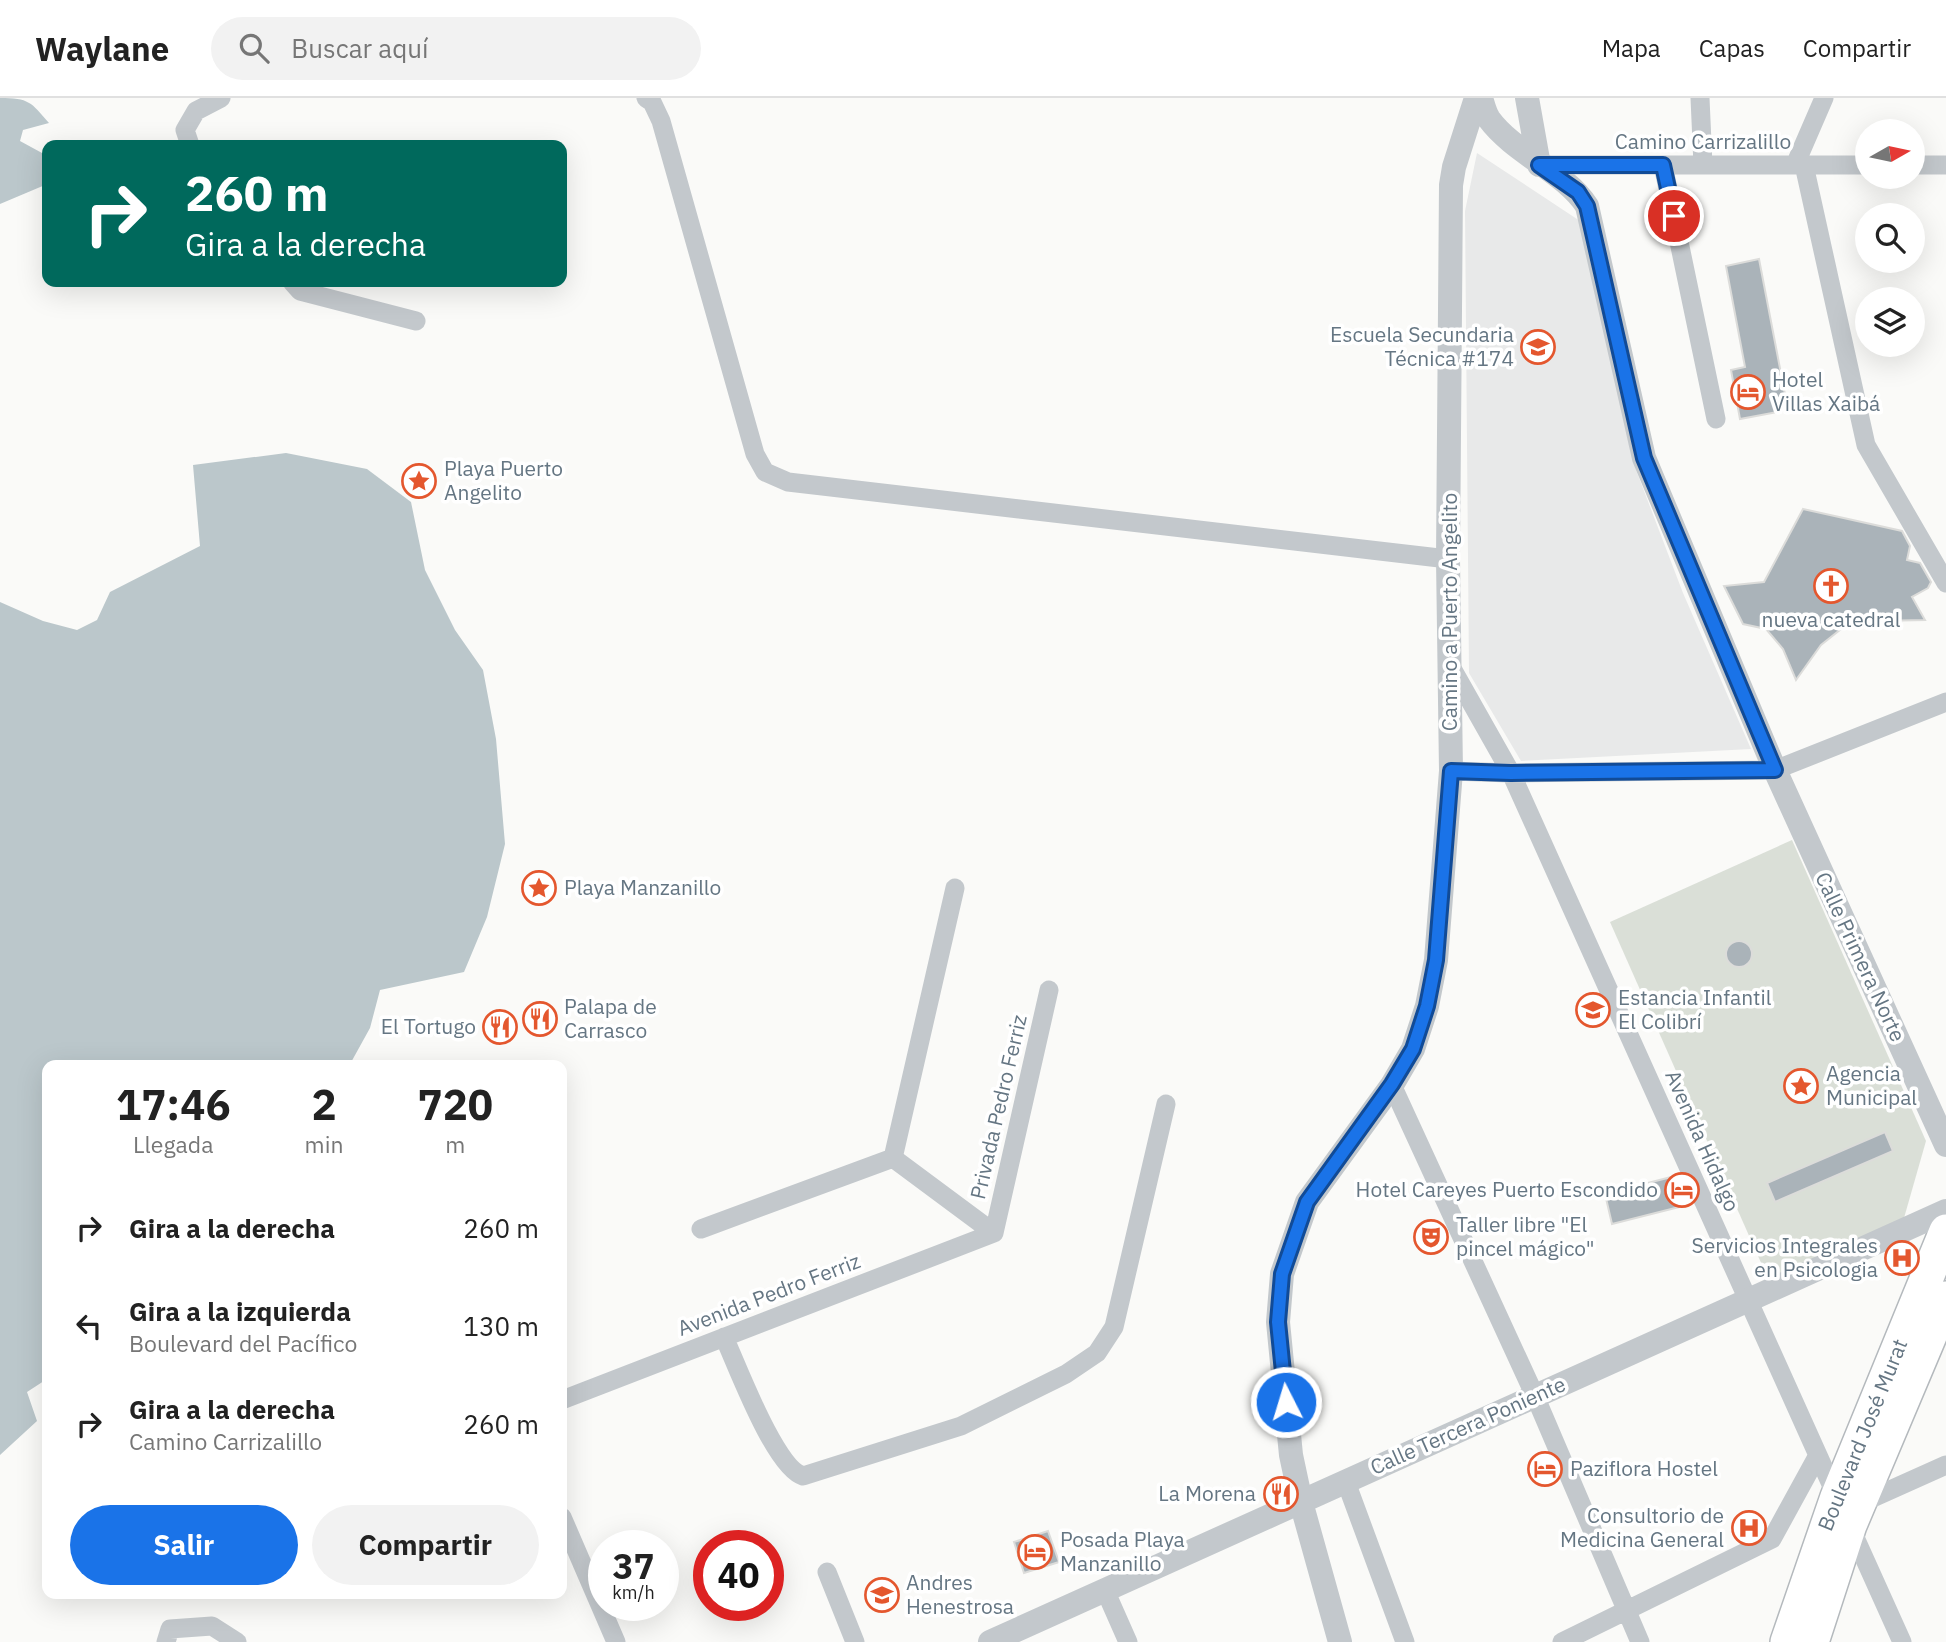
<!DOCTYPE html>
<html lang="es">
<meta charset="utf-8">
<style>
:root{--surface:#fff;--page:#f2f2f2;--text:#222;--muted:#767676;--line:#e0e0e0;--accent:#1a73e8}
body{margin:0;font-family:"IBM Plex Sans",sans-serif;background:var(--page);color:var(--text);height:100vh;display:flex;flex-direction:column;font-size:26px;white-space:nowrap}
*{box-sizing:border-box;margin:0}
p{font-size:23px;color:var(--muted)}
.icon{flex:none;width:38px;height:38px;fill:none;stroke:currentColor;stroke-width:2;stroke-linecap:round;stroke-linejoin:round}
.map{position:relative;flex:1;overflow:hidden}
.drawer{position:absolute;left:42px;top:962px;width:525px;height:539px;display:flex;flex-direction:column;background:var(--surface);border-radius:14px;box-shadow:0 7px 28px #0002}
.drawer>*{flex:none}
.guide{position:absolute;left:42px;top:42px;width:525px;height:147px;border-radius:14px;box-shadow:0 7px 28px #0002;background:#00695c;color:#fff;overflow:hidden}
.needle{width:46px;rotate:81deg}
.buttons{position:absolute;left:1855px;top:21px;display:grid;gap:14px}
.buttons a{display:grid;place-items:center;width:70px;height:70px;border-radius:50%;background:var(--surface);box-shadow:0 7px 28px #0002;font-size:35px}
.speed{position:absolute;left:588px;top:1432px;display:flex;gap:14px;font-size:35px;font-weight:700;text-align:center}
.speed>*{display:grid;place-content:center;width:91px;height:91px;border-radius:50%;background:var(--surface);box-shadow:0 7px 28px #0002;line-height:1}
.speed small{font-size:18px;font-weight:400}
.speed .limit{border:10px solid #d22;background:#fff;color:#111}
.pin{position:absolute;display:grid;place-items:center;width:60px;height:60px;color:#fff;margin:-30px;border:4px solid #fff;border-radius:50%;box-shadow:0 2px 7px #0007}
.me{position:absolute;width:77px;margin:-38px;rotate:355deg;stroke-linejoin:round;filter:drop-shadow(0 0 5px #0008)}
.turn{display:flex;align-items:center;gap:24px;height:147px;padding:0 28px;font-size:32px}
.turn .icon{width:91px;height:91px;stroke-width:2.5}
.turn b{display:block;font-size:49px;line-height:60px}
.eta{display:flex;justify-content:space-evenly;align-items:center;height:119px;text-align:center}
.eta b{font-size:42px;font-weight:700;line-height:49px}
.button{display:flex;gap:14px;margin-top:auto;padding:14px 28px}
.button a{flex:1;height:80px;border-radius:42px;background:var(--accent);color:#fff;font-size:28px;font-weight:700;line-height:80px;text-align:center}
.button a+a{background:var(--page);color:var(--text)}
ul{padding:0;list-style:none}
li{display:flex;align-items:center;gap:21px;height:98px;padding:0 28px}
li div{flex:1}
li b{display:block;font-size:26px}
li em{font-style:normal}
header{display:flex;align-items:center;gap:42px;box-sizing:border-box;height:98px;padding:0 35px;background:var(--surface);border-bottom:2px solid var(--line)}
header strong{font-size:33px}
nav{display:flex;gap:38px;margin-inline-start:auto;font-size:24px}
.search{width:490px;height:63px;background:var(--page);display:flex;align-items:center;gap:18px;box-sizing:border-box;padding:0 24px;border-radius:38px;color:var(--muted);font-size:26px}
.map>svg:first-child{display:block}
.built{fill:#e8e9e9}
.green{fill:#dadfd7}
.water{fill:#bbc7cb}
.building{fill:#aab3b9;stroke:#dcdcda;stroke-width:2}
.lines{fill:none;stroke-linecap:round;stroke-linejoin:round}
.trunk-casing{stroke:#b4b9bd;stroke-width:36}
.minor{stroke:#c3c8cc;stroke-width:19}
.tertiary{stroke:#c3c8cc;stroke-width:24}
.trunk{stroke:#fff;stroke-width:33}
.route-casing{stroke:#114b97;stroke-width:18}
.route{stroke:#1a73e8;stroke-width:12}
.labels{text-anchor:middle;stroke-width:7;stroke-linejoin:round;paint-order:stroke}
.street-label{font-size:21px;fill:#657683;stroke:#fff}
.poi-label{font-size:21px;fill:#657683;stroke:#fff;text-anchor:start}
</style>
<header>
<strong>Waylane</strong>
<div class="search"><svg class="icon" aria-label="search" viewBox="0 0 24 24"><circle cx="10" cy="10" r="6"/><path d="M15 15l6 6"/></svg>Buscar aquí</div>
<nav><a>Mapa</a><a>Capas</a><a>Compartir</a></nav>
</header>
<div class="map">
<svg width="1946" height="1544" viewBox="0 0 1946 1544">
<rect width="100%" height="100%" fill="#fafaf8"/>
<!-- built -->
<path class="built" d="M 1477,55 L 1583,125 L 1636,372 L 1683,495 L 1751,651 L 1521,663 L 1469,575 L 1465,113 Z"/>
<!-- green -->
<path class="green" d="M 1792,742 L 1926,1043 L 1902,1127 L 1770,1185 L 1610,824 Z"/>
<!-- water -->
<path class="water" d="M 0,0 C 29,0 31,4 49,25 L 23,32 L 20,43 L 42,55 L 45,87 L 0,106 Z
M 286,355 L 367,371 L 411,404 L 425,472 L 455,532 L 483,572 L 496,641 L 505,746 L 487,819 L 464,874 L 380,892 L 370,930 L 349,968 L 47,968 L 47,1281 L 27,1294 L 37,1323 L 0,1357 L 0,504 L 43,523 L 77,532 L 97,522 L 110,494 L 200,448 L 193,367 Z"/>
<!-- building -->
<path class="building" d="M 1759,161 L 1788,312 L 1740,321 L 1731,272 L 1745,269 L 1726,168 Z
M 1803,411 L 1902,433 L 1910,448 L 1907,462 L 1920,465 L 1931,484 L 1928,490 L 1912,499 L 1925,522 L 1875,523 L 1845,528 L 1821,547 L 1796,582 L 1783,551 L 1766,531 L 1743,526 L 1724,488 L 1764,484 Z
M1726 856a13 13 0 1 1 26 0a13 13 0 1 1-26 0Z
M 1885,1034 L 1893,1053 L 1775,1104 L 1767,1085 Z
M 1679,1077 L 1691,1106 L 1612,1126 L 1605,1096 Z
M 1048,1433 L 1059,1464 L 1024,1475 L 1014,1444 Z"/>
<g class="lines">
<!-- trunk casing -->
<g class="trunk-casing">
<path id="trunk" d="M 1787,1544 L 1837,1399 L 1946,1133
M 1812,1544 L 1850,1427 L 1946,1200"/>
</g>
<!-- minor -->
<path class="minor" d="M 646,0 L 652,4 L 661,23 L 755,356 L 765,374 L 788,384 L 1448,461
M 1700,0 L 1703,67
M 190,47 L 185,32 L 196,13 L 221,0
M 1539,67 L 1867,67
M 1663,67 L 1716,321
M 1795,67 L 1824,0
M 1804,67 L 1866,347 L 1946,485
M 1913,67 L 1946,67
M 292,184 L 300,193 L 416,223
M 1450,567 L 1511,675 L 1902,1544
M 1451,673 L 1511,675 L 1775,672 L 1946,604
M 1392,987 L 1535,1298 L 1640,1544
M 893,1060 L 955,790
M 893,1060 L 994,1135
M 701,1131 L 893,1060
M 994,1135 L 1049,892
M 724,1239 C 737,1267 775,1370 803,1378 L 961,1328 L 1066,1276 L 1097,1255 L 1114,1229 L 1166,1006
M 562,1302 L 994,1135
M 1346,1384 L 1405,1544
M 1859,1406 L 1946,1367
M 562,1419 L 616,1544
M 827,1474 L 855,1544
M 1105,1492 L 1128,1544
M 166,1544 L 170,1531 L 212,1528 L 237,1544
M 1562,1544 L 1772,1441 L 1818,1357"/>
<!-- tertiary -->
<path class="tertiary" d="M 1481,0 C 1483,6 1485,15 1489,21 C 1514,55 1565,74 1587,108 L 1644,360 L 1775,672 L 1946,1047
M 1527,0 L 1539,67
M 990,1544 L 1946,1113
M 1340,1544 L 1301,1404 L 1291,1357 L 1278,1224 L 1282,1176 L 1307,1104 L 1392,987 L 1413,951 L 1427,908 L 1436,862 L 1451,673 L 1448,461 L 1451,87 L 1454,69 L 1476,0"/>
<!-- trunk -->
<use href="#trunk" class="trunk"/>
</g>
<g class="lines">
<!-- route casing -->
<g class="route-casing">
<path id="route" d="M 1286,1304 L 1278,1224 L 1282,1176 L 1307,1104 L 1392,986 L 1413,951 L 1427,908 L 1436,862 L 1451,673 L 1511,675 L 1775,672 L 1644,360 L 1587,108 L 1578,94 L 1539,67 L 1663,67 L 1674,118"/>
</g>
<!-- route -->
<use href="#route" class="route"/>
</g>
<!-- icons -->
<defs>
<g id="school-ring" transform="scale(1.75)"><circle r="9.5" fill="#fff" stroke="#e4572e" stroke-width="1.5"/><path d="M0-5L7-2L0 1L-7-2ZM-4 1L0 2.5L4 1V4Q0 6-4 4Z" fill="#e4572e"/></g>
<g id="hotel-ring" transform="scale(1.75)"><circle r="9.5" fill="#fff" stroke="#e4572e" stroke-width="1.5"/><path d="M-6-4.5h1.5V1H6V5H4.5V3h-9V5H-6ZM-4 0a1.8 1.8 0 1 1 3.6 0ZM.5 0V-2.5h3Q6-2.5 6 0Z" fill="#e4572e"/></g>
<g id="sight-ring" transform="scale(1.75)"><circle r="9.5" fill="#fff" stroke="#e4572e" stroke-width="1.5"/><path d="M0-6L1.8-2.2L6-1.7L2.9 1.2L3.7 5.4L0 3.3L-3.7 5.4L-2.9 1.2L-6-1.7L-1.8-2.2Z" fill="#e4572e"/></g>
<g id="church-ring" transform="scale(1.75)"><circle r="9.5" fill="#fff" stroke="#e4572e" stroke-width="1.5"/><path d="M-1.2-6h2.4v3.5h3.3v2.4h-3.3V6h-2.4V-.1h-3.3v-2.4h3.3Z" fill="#e4572e"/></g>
<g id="restaurant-ring" transform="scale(1.75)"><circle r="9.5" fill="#fff" stroke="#e4572e" stroke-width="1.5"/><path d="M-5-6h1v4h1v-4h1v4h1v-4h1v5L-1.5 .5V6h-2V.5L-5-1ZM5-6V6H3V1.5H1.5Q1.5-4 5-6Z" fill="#e4572e"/></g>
<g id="theatre-ring" transform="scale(1.75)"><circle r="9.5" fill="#fff" stroke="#e4572e" stroke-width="1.5"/><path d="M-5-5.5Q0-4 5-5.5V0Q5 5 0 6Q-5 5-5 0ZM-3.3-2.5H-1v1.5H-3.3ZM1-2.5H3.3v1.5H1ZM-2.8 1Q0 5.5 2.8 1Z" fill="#e4572e"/></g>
<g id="hospital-ring" transform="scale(1.75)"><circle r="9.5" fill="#fff" stroke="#e4572e" stroke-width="1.5"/><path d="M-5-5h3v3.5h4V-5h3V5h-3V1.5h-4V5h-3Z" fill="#e4572e"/></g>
</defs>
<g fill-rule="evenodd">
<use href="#school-ring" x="1538" y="249"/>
<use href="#hotel-ring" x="1748" y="294"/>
<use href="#sight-ring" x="419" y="383"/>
<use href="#church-ring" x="1831" y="488"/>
<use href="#sight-ring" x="539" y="790"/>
<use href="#school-ring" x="1593" y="912"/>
<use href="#restaurant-ring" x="540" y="921"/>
<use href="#restaurant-ring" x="500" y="929"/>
<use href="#sight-ring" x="1801" y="988"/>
<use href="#hotel-ring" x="1682" y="1092"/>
<use href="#theatre-ring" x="1431" y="1139"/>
<use href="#hospital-ring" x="1902" y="1160"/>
<use href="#hotel-ring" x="1545" y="1371"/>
<use href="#restaurant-ring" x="1281" y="1396"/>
<use href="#hospital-ring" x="1749" y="1430"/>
<use href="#hotel-ring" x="1035" y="1454"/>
<use href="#school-ring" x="882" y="1497"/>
</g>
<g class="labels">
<!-- street labels -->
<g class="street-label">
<text x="1703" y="51">Camino Carrizalillo</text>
<text transform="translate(1450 514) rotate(-90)" y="7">Camino a Puerto Angelito</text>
<text transform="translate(1860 859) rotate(65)" y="7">Calle Primera Norte</text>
<text transform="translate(999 1009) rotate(-77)" y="7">Privada Pedro Ferriz</text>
<text transform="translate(1702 1043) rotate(66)" y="7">Avenida Hidalgo</text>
<text transform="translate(769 1197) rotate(-21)" y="7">Avenida Pedro Ferriz</text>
<text transform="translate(1468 1328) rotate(-24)" y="7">Calle Tercera Poniente</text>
<text transform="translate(1863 1337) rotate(-68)" y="7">Boulevard José Murat</text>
</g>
<!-- poi labels -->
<g class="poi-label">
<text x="1514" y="244" text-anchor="end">Escuela Secundaria<tspan x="1514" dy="24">Técnica #174</tspan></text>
<text x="1772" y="289">Hotel<tspan x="1772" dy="24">Villas Xaibá</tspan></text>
<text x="444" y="378">Playa Puerto<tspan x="444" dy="24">Angelito</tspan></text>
<text x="1831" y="529" text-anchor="middle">nueva catedral</text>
<text x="564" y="797">Playa Manzanillo</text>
<text x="1618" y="907">Estancia Infantil<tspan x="1618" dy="24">El Colibrí</tspan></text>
<text x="564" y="916">Palapa de<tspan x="564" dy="24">Carrasco</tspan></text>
<text x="476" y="936" text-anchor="end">El Tortugo</text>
<text x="1826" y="983">Agencia<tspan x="1826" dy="24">Municipal</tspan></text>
<text x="1658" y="1099" text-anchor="end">Hotel Careyes Puerto Escondido</text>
<text x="1456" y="1134">Taller libre "El<tspan x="1456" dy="24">pincel mágico"</tspan></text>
<text x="1878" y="1155" text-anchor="end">Servicios Integrales<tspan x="1878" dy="24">en Psicologia</tspan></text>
<text x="1570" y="1378">Paziflora Hostel</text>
<text x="1256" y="1403" text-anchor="end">La Morena</text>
<text x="1724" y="1425" text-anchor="end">Consultorio de<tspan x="1724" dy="24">Medicina General</tspan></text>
<text x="1060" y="1449">Posada Playa<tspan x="1060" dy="24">Manzanillo</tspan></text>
<text x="906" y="1492">Andres<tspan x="906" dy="24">Henestrosa</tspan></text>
</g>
</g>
</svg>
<div class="buttons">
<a><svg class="needle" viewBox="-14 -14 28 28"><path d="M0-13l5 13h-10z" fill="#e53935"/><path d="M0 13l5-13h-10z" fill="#767676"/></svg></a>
<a><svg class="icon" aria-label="search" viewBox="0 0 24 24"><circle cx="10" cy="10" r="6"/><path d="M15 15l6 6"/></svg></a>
<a><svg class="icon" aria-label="layers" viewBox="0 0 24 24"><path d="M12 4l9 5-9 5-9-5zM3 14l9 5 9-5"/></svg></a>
</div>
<div class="speed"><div>37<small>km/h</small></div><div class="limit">40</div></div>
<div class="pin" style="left:1674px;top:118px;background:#d93025"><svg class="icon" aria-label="arrive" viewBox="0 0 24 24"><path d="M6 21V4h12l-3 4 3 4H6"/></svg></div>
<svg class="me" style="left:1286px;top:1304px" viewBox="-20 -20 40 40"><circle r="17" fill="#1a73e8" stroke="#fff" stroke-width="3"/><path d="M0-11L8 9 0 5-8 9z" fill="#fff"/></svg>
<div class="guide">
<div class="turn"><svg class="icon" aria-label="right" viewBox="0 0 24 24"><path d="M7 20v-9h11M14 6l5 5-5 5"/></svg><div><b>260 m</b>Gira a la derecha</div></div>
</div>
<section class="drawer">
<div class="eta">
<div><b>17:46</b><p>Llegada</p></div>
<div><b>2</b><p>min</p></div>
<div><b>720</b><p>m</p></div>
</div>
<ul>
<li><svg class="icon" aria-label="right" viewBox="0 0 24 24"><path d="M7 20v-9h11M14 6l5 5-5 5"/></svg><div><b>Gira a la derecha</b></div><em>260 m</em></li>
<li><svg class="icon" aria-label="left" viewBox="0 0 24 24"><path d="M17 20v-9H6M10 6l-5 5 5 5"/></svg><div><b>Gira a la izquierda</b><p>Boulevard del Pacífico</p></div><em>130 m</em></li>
<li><svg class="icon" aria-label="right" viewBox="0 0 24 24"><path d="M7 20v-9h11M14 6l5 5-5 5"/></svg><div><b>Gira a la derecha</b><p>Camino Carrizalillo</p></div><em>260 m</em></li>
</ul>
<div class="button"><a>Salir</a><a>Compartir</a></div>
</section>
</div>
